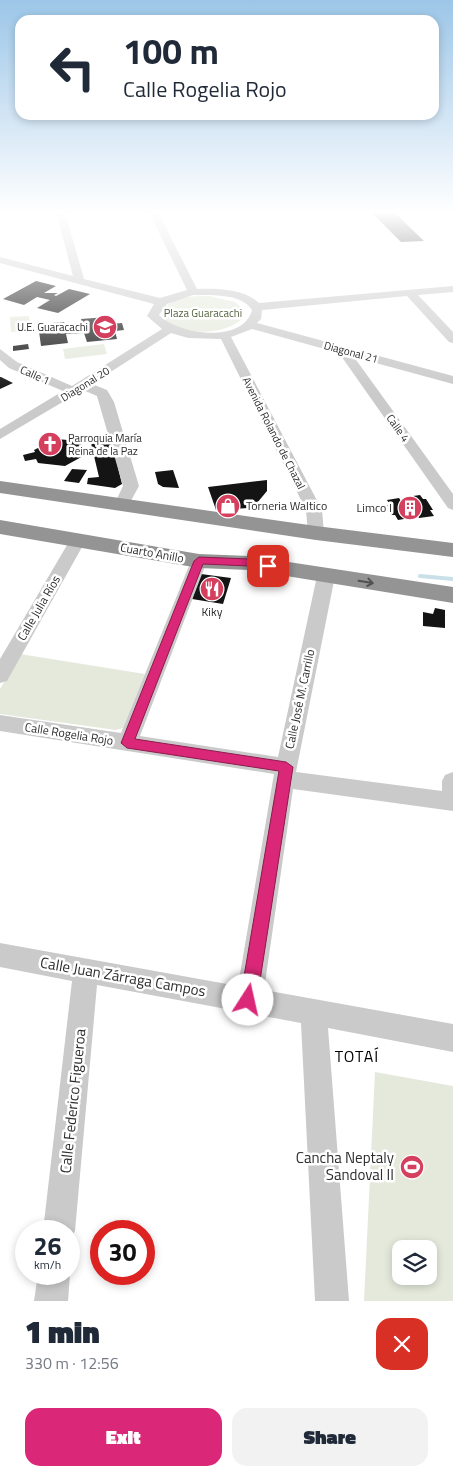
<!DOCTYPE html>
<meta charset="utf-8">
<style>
:root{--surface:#fff;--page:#f2f2f3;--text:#1f2937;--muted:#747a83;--accent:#db2777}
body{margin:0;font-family:"Titillium Web",sans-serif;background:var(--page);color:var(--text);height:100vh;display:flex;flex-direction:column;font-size:19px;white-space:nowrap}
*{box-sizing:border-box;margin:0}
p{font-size:16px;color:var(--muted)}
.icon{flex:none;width:28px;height:28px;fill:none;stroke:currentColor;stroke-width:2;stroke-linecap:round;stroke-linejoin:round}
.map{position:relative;height:1301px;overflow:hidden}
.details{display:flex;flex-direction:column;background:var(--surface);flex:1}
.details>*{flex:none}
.top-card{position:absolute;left:15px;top:15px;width:424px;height:105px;border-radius:15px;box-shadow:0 2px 8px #0003;background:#fff;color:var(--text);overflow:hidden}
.tools{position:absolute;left:392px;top:1240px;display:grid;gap:10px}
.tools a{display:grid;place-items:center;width:45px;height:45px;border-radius:10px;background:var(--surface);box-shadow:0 2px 8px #0003;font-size:25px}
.speed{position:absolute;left:15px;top:1220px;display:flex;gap:10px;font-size:25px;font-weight:700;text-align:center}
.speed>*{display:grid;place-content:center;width:65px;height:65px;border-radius:50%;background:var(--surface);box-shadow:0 2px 8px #0003;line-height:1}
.speed small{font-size:12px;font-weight:400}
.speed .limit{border:8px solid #d22;background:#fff;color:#111}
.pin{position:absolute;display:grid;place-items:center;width:42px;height:42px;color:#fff;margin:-21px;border-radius:10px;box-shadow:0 2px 8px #0006}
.me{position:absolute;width:55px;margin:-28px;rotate:10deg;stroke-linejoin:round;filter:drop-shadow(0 0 4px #0008)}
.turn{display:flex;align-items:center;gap:18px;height:105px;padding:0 25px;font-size:22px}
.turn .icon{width:65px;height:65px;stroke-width:2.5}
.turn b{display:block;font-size:35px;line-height:42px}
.round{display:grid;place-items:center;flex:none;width:52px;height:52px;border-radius:15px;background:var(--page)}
.summary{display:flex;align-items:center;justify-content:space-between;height:85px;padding:0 25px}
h1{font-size:30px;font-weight:800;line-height:38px}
.action{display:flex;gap:10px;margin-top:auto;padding:10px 25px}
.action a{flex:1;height:58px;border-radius:15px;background:var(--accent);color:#fff;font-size:20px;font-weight:800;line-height:58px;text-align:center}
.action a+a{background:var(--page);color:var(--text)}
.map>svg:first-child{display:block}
.green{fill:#e5e9dc;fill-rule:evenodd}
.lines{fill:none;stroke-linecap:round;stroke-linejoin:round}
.stream{stroke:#cae0e8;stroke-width:4}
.building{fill:#141414}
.minor{fill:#cacaca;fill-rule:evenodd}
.highway{fill:#949494;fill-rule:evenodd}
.oneway{stroke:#515151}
.route{fill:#db2777;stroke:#8e194d}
.labels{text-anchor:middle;stroke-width:5;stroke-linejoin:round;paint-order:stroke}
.far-park-label{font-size:11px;fill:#55643f;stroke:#fff}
.far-poi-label{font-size:11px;fill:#2d2d2d;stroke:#fff;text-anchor:end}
.far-street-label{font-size:11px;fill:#2d2d2d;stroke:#fff}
.poi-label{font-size:12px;fill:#2d2d2d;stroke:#fff;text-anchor:start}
.street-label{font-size:12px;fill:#2d2d2d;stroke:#fff}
.near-street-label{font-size:15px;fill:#2d2d2d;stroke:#fff}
.near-poi-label{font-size:15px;fill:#2d2d2d;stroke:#fff;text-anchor:end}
.near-neighbourhood-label{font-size:16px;letter-spacing:1px;fill:#000;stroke:#fff}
</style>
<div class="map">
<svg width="453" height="1301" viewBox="0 0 453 1301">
<rect width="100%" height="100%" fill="#fff"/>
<!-- green -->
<path class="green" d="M 209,296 L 235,302 L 244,310 L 243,318 C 225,336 182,336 164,319 L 163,311 C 171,296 194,296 209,296 Z
M 29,316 L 30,330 L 11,332 L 10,317 Z
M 104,344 L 107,354 L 65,359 L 63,349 Z
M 20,654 L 145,674 L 123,728 L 116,730 L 0,714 L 0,689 Z
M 375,1072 L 453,1086 L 453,1301 L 364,1301 ZM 401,1249 L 429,1249 L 429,1276 L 401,1276 Z"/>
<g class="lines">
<!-- stream -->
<path class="stream" d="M 420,576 L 453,579"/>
</g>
<!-- building -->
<path class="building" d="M 371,212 L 394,212 L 424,241 L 401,242 Z
M 36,281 L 56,286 L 44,293 L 58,293 L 54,295 L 56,296 L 69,289 L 90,294 L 58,313 L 37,308 L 50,300 L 37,297 L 24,305 L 3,299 Z
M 108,317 L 111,324 L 122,323 L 124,330 L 115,331 L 117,339 L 87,342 L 84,333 L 66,334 L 68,343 L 41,346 L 38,324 L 64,322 L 66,330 L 83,329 L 81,319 Z
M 28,344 L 29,349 L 13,351 L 13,346 Z
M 0,377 L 1,377 L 13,383 L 0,389 Z
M 110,435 L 122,484 L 115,488 L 87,484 L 88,478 L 99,477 L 90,439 Z
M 56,439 L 80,441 L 85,455 L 65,466 L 38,463 L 36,459 L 25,461 L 23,455 L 35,452 L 34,450 Z
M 72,469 L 87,470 L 79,483 L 64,481 Z
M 173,470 L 179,488 L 163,487 L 158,484 L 155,472 Z
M 267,480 L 267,491 L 257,503 L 249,508 L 216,510 L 208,487 Z
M 420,495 L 423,499 L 426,499 L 433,510 L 430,510 L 434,516 L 419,518 L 415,511 L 406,512 L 410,518 L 398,520 L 395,515 L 392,515 L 386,505 L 390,505 L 387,500 L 399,498 L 403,504 L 410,503 L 406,497 Z
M 201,574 L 231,578 L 223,604 L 192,599 Z
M 435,608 L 445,610 L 445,628 L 423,626 L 423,612 L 433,614 Z"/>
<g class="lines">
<!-- minor -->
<path class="minor" d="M 56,212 L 65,212 L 84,279 L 160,298 L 187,290 L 149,212 L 158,212 L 197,289 C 216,288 245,289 259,303 L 453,286 L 453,292 L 418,295 L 453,332 L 453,343 L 449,342 L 407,296 L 262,310 L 261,319 L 257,323 L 453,376 L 453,384 L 354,357 L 453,494 L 453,510 L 448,508 L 339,353 L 252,329 L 231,337 L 322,510 L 324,533 L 322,536 L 316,538 L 308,533 L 306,510 L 221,339 L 188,338 L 171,333 L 92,384 L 107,390 L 114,402 L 139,486 L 127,508 L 122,510 L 114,505 L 123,486 L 97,396 L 83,390 L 0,439 L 0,429 L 63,391 L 9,368 L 0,360 L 0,349 L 17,362 L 72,386 L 162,329 L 147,316 L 154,304 L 0,263 L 0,257 L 73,276 ZM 193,295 C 210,295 242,293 252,310 C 243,344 179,335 159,315 L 167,304 Z
M 78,535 L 84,536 L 86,540 L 7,681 L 0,683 L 0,659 L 70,540 L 72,536 Z
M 199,556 L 205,557 L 207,561 L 140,736 L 278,757 L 317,576 L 320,572 L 332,572 L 335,576 L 296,772 L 442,791 L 442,781 L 445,775 L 453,772 L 453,811 L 293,789 L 264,990 L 453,1024 L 453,1052 L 328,1028 L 349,1301 L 315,1301 L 301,1023 L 97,985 L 75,1231 L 69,1243 L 69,1231 L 43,1231 L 72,981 L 0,967 L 0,943 L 238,986 L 274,774 L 0,731 L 0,715 L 121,733 L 191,561 L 193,557 Z
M 69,1270 L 70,1274 L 68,1301 L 34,1301 L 38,1274 L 69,1274 Z"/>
<!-- highway -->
<path class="highway" d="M 0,481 L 316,526 L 453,543 L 453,557 L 316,540 L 0,493 Z
M 0,520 L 199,554 L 249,556 L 453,587 L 453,603 L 249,570 L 199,568 L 0,534 Z"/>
</g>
<!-- one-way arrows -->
<defs><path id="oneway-shaft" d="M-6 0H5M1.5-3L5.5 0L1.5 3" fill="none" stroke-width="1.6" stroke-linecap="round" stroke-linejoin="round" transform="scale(1.25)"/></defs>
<use class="oneway" href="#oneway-shaft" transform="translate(366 582) rotate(9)"/>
<!-- sky -->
<linearGradient id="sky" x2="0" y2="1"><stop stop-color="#9cc6e8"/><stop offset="0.54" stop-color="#fff"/><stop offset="1" stop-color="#fff" stop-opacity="0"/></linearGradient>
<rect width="453" height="394" fill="url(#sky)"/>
<!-- route -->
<path class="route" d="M 199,557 L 249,559 L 272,564 L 273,566 L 268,569 L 249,566 L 203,564 L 135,739 L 286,762 L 293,767 L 257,1000 L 254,1006 L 248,1009 L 243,1006 L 240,1000 L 279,771 L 127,748 L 121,743 L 194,561 Z"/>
<!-- icons -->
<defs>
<g id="school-disc" transform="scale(1.25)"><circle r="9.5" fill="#d43f5e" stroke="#fff"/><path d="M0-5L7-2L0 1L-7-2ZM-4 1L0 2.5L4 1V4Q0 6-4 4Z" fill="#fff"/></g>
<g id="church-disc" transform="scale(1.25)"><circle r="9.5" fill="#d43f5e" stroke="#fff"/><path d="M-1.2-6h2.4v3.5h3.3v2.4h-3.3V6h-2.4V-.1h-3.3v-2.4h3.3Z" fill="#fff"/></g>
<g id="shop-disc" transform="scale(1.25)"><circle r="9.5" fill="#d43f5e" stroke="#fff"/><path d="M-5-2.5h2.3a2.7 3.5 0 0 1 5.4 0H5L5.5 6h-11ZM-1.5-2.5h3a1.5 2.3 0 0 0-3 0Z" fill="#fff"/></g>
<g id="building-disc" transform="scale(1.25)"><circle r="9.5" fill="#d43f5e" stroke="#fff"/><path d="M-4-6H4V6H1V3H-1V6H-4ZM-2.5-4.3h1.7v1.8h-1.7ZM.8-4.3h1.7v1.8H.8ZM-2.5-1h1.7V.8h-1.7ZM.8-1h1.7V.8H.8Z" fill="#fff"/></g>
<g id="restaurant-disc" transform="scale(1.25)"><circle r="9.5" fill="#d43f5e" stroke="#fff"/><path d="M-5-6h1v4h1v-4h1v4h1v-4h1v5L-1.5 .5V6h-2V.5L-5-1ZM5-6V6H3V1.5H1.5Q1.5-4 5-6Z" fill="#fff"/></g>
<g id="stadium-disc" transform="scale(1.25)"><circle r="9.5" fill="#d43f5e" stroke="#fff"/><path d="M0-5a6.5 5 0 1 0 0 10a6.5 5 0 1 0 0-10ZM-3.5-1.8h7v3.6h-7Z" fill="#fff"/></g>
</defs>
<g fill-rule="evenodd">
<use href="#school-disc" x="105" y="327"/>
<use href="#church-disc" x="50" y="444"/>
<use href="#shop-disc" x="228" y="506"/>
<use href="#building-disc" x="410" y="508"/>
<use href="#restaurant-disc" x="212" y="589"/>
<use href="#stadium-disc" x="412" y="1167"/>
</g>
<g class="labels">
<!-- far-park labels -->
<g class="far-park-label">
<text x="203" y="317">Plaza Guaracachi</text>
</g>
<!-- far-poi labels -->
<g class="far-poi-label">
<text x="88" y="331">U.E. Guaracachi</text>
<text x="68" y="442" text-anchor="start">Parroquia María<tspan x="68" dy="13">Reina de la Paz</tspan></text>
</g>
<!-- far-street labels -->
<g class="far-street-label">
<text transform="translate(351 352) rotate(15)" y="4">Diagonal 21</text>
<text transform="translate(35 375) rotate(24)" y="4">Calle 1</text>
<text transform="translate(85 384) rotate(-32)" y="4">Diagonal 20</text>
<text transform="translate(398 428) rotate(55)" y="4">Calle 4</text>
<text transform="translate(274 433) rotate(63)" y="4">Avenida Rolando de Chazal</text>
</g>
<!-- poi labels -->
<g class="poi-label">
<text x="246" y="510">Torneria Waltico</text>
<text x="392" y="512" text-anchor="end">Limco I</text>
<text x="212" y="616" text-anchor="middle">Kiky</text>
</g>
<!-- street labels -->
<g class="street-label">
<text transform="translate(152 553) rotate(10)" y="4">Cuarto Anillo</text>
<text transform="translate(39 608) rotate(-60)" y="4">Calle Julia Ríos</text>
<text transform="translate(300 699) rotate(-78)" y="4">Calle José M. Carrillo</text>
<text transform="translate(69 734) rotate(9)" y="4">Calle Rogelia Rojo</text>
</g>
<!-- near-street labels -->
<g class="near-street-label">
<text transform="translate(123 977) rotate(10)" y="5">Calle Juan Zárraga Campos</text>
<text transform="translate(73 1101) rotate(-84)" y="5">Calle Federico Figueroa</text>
</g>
<!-- near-poi labels -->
<g class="near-poi-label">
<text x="394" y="1163">Cancha Neptaly<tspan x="394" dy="17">Sandoval II</tspan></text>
</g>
<!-- near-neighbourhood labels -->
<g class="near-neighbourhood-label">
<text x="357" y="1062">TOTAÍ</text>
</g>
</g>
</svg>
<div class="tools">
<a><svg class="icon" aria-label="layers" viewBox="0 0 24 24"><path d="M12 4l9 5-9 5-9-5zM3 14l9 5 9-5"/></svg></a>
</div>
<div class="speed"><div>26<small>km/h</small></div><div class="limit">30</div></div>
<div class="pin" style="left:268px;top:566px;background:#d93025"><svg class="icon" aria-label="arrive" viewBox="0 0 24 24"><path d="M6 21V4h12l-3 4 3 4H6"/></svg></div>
<svg class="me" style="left:248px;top:1000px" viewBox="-20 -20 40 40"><circle r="19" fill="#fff"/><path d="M0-13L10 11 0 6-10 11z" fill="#db2777"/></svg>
<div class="top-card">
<div class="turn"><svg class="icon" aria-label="left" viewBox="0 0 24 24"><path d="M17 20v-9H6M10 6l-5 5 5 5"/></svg><div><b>100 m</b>Calle Rogelia Rojo</div></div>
</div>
</div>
<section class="details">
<div class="summary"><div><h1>1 min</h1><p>330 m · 12:56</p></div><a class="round" style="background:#d93025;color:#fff"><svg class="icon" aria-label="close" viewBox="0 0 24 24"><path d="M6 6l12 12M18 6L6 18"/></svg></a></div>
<div class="action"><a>Exit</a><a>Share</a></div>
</section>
